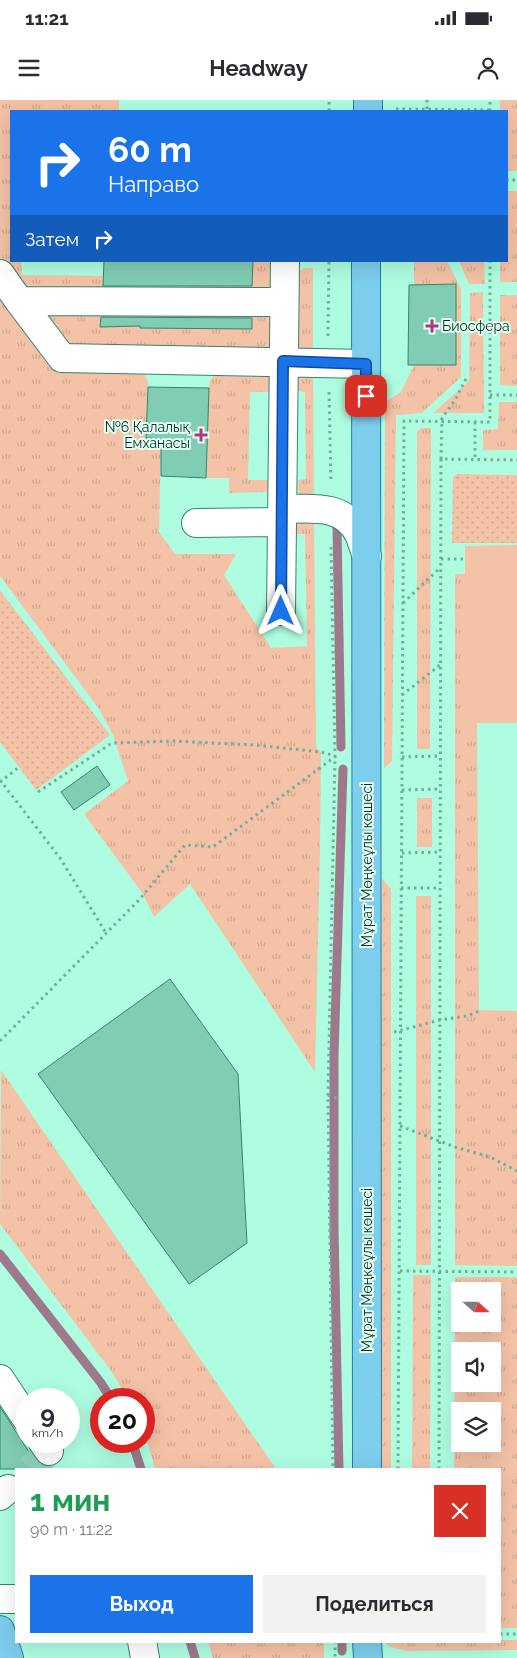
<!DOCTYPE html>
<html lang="ru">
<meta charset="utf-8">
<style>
:root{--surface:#fff;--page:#f2f2f3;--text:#2b2b33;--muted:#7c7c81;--accent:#1a73e8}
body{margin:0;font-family:Raleway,sans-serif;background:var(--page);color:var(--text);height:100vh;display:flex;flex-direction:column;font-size:19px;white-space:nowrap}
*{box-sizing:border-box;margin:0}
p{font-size:16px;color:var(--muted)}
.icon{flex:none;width:28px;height:28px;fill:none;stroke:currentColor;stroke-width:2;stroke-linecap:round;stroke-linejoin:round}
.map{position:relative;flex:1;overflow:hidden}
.drawer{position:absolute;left:15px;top:1368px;width:486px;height:175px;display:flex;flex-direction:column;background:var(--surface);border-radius:0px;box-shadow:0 5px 20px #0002}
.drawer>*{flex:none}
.banner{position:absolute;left:10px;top:10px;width:498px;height:152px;border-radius:0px;box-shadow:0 5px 20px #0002;background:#1a73e8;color:#fff;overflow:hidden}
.needle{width:32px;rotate:111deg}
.tools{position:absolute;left:451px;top:1182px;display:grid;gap:10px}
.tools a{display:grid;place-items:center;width:50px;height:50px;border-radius:0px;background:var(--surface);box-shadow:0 5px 20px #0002;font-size:25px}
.speed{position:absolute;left:15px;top:1288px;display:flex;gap:10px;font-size:25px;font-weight:700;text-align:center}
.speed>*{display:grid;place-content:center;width:65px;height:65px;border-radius:50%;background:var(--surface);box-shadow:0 5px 20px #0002;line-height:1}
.speed small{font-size:12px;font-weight:400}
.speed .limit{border:8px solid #d22;background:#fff;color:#111}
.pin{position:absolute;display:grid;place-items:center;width:42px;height:42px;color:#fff;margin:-21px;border-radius:10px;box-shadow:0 2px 8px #0006}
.me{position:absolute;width:55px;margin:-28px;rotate:0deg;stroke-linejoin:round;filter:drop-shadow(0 0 4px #0008)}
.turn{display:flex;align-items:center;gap:18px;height:105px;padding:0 15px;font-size:22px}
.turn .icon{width:65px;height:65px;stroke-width:2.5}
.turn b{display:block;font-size:35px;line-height:42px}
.then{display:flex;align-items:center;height:48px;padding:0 15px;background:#0003;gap:10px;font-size:19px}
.round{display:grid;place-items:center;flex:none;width:52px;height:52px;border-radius:0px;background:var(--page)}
.overview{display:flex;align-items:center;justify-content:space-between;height:85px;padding:0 15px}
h1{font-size:30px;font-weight:700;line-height:38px;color:#1e9e55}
.cta{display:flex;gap:10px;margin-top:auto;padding:10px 15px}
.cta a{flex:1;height:58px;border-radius:0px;background:var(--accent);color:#fff;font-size:20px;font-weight:700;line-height:58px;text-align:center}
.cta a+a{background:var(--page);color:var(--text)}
.status{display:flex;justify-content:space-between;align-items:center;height:35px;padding:0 25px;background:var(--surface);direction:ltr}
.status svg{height:14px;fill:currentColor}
header{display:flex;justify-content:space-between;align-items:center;height:65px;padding:0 15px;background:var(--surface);font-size:22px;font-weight:700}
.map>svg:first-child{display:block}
.grass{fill:url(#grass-tufts);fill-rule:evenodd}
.park{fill:url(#park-dots)}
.garden{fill:#f4c2a6}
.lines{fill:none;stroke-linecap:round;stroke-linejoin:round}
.stream{stroke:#9d798b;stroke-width:9}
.building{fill:#80cdb3;stroke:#35846c}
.minor-tunnel{stroke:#8ed4bb;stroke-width:28;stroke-dasharray:28 14;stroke-linecap:butt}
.minor-casing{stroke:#36846d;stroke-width:30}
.major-casing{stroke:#1e809f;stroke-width:30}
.path{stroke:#71af9a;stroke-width:3;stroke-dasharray:2.5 4;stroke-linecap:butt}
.minor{stroke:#fff;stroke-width:28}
.major{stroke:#7dcdec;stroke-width:28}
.route-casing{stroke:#114b97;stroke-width:12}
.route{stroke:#1a73e8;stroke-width:9}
.poi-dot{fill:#b7357e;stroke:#e1fff3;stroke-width:2}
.labels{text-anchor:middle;stroke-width:4;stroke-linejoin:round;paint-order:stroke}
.poi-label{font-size:14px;fill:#0e2f25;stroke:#e1fff3;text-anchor:start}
.street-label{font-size:14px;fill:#0e2f25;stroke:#e1fff3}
</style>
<div class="status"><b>11:21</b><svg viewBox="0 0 49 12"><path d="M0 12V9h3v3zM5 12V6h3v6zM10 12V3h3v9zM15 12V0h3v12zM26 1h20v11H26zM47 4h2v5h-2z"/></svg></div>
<header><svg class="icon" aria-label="menu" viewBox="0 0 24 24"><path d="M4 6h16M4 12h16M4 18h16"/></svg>Headway<svg class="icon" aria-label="person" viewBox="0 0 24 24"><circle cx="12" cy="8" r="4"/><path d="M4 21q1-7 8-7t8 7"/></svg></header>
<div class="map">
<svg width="517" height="1558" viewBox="0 0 517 1558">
<defs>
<pattern id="grass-tufts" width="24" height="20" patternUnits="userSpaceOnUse" patternTransform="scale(1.25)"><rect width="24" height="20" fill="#f4c2a6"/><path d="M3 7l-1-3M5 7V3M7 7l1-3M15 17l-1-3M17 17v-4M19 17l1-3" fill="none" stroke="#d0a78f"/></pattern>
<pattern id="park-dots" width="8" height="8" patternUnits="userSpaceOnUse" patternTransform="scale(1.25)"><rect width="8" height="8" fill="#f4c2a6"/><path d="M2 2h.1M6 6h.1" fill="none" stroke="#d0a78f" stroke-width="1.8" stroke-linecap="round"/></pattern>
</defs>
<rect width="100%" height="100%" fill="#aefde1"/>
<!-- grass -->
<path class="grass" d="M 0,0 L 119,0 L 119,11 L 11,11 L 11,161 L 21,161 L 22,175 L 116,176 L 117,191 L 33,191 L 19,186 L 0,158 Z
M 500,0 L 517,0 L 517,71 L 506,71 L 506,11 L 500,11 Z
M 506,91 L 517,91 L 517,182 L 500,182 L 500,161 L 506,161 Z
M 253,161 L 278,161 L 277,181 L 269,192 L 191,191 L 191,177 L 252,177 Z
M 414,161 L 447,161 L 461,189 L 461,277 L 422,313 L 396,315 L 392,661 L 384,668 L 385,302 L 401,292 L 414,265 L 456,264 L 456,184 L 414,185 Z
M 459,161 L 484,161 L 485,184 L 469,184 Z
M 304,168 L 313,168 L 313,255 L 299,249 L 297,246 L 298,172 Z
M 0,188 L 57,267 L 144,273 L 148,282 L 146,338 L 161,339 L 159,432 L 175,454 L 236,454 L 224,475 L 271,548 L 307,546 L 305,434 L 295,434 L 297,425 L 302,419 L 314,417 L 316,647 L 321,652 L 320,749 L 315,972 L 190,784 L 154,817 L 143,794 L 84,714 L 128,681 L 113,635 L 99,609 L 0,476 Z
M 483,192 L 484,313 L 433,313 L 469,281 L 470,193 Z
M 500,195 L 517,195 L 517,286 L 500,285 Z
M 39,213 L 272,213 L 273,250 L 71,247 Z
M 313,271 L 314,400 L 300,397 L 299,394 L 298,380 L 306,379 L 305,292 L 298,291 L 298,281 L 300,275 Z
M 217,273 L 270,273 L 272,292 L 250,292 L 248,380 L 271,380 L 271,387 L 266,392 L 229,393 L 229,378 L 206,378 L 209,288 L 210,280 Z
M 499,302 L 517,302 L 517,350 L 483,350 L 483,330 L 498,329 Z
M 421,328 L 431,328 L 430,649 L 417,649 L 417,332 Z
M 455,474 L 465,474 L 465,623 L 477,623 L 479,910 L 517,911 L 517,1166 L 455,1165 Z
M 417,698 L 432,698 L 432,747 L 417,747 Z
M 382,778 L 391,789 L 391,1369 L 380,1369 Z
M 416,796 L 431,796 L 431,1165 L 416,1165 Z
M 1,970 L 276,1369 L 155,1369 L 144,1330 L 144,1299 L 128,1299 L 112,1272 L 0,1124 Z
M 413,1175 L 431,1175 L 430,1369 L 412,1369 Z
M 455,1177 L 517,1177 L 517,1528 L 500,1528 L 500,1369 L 454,1369 ZM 460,1191 L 492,1191 L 492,1224 L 460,1224 ZM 460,1251 L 492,1251 L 492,1284 L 460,1284 ZM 460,1311 L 492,1311 L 492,1344 L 460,1344 Z
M 500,1540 L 517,1540 L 517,1550 L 407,1551 L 391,1547 L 383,1541 L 500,1541 Z
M 208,1541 L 324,1541 L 324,1558 L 213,1558 Z"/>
<!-- park -->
<path class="park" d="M 457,374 L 517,375 L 517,443 L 452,443 L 453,377 Z
M 0,490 L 110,635 L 36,690 L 0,642 Z"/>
<!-- garden -->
<path class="garden" d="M 517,445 L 517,623 L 465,623 L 465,446 Z"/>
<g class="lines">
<!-- stream -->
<path class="stream" d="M 337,427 L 341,647
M 0,1154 L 101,1283 L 111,1299
M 132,1341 L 141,1369
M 339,1369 L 334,1129 L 334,955 L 343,669
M 190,1541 L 195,1558
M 342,1541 L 342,1551"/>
</g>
<!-- building -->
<path class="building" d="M 104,161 L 253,161 L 252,186 L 103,186 Z
M 456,184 L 456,265 L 408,265 L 409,185 Z
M 101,217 L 252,218 L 252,229 L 140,228 L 140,226 L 100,227 Z
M 148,287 L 209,288 L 206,378 L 161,376 L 161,339 L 146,338 Z
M 97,666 L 110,685 L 74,710 L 61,692 Z
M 170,879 L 238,974 L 247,1143 L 189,1184 L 38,974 Z
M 0,1307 L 13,1327 L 40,1369 L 0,1369 Z"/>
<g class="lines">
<!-- minor-tunnel -->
<path class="minor-tunnel" d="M 30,1369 L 49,1351"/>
<!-- minor casing -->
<g class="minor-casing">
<path id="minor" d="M 0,174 L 19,201 L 284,202
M 19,201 L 62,258 L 366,264
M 282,409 C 311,409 343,403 359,434 C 362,441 364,449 367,456
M 196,423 L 281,422
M 281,511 L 285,161
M 0,1279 L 26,1318
M 42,1341 L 49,1351
M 0,1396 L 8,1389
M 0,1499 L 16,1499
M 142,1541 L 145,1558"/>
</g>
<!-- major casing -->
<g class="major-casing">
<path id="major" d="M 368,11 L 368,0
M 366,161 L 367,1369
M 0,1530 L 9,1558
M 367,1541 L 368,1558"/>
</g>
<!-- path -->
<path class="path" d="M 396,9 L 490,10
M 427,9 L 427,0
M 329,11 L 329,0
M 490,11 L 490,0
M 506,80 L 517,80
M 328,236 L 329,161
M 329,292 L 331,383
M 490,295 L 517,295
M 475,322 L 475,360
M 441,359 L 442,318 L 455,300 L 466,279
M 331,447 L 335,656 L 328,995 L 333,1369
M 441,459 L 465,459
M 403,503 L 440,468
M 402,595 L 440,565
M 402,657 L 440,656
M 0,680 L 60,758 L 106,833
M 0,682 L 19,667
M 402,690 L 440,689
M 38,692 L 112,643 L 173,641 L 255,645 L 321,652 L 335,656
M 402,753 L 441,752
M 401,788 L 440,788
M 394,932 L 440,920 L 467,916 L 479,911
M 0,941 L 139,800 L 185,745 L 213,747 L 336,656
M 328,995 L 339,999
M 400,1026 L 455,1047 L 490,1057 L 517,1071
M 400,1171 L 517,1172
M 398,1369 L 404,321 L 490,322 L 490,161
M 439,1369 L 441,359 L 517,360
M 500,1534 L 517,1534
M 335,1541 L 335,1558"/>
<!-- minor -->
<use href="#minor" class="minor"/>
<!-- major -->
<use href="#major" class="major"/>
</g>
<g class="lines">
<!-- route casing -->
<g class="route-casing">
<path id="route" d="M 281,511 L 283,261 L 366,264 L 366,296"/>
</g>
<!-- route -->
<use href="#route" class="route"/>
</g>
<!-- markers -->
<g class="poi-dot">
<path d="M429.5 218.5h5v5h5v5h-5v5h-5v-5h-5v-5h5z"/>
<path d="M198.5 327.5h5v5h5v5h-5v5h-5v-5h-5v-5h5z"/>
</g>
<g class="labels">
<!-- poi labels -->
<g class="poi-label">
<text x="442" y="231">Биосфера</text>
<text x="190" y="332" text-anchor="end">№6 Қалалық<tspan x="190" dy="16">Емханасы</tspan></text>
</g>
<!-- street labels -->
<g class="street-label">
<text transform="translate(367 765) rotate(-90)" y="5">Мұрат Мөңкеұлы көшесі</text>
<text transform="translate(367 1170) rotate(-90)" y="5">Мұрат Мөңкеұлы көшесі</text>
</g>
</g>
</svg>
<div class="tools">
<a><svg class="needle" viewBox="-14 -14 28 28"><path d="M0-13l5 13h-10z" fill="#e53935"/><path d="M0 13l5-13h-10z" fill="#7c7c81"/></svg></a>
<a><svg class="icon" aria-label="sound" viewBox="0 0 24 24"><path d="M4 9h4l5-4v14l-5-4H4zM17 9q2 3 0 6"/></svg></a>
<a><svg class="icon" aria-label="layers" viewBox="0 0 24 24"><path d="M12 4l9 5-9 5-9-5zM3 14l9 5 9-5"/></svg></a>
</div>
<div class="speed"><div>9<small>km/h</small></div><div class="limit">20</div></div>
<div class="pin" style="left:366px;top:296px;background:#d93025"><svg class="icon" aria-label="arrive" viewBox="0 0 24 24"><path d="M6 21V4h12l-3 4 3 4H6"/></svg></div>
<svg class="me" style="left:281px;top:511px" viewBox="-20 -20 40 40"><path d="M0-17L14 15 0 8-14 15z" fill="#1a73e8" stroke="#fff" stroke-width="4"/></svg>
<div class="banner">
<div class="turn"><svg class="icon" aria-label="right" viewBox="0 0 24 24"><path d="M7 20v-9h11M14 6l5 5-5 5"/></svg><div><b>60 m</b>Направо</div></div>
<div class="then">Затем<svg class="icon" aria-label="right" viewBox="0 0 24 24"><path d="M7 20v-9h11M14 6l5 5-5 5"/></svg></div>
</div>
<section class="drawer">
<div class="overview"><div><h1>1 мин</h1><p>90 m · 11:22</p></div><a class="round" style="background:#d93025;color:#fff"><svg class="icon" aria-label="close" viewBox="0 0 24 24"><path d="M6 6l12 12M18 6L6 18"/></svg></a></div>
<div class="cta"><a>Выход</a><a>Поделиться</a></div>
</section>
</div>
